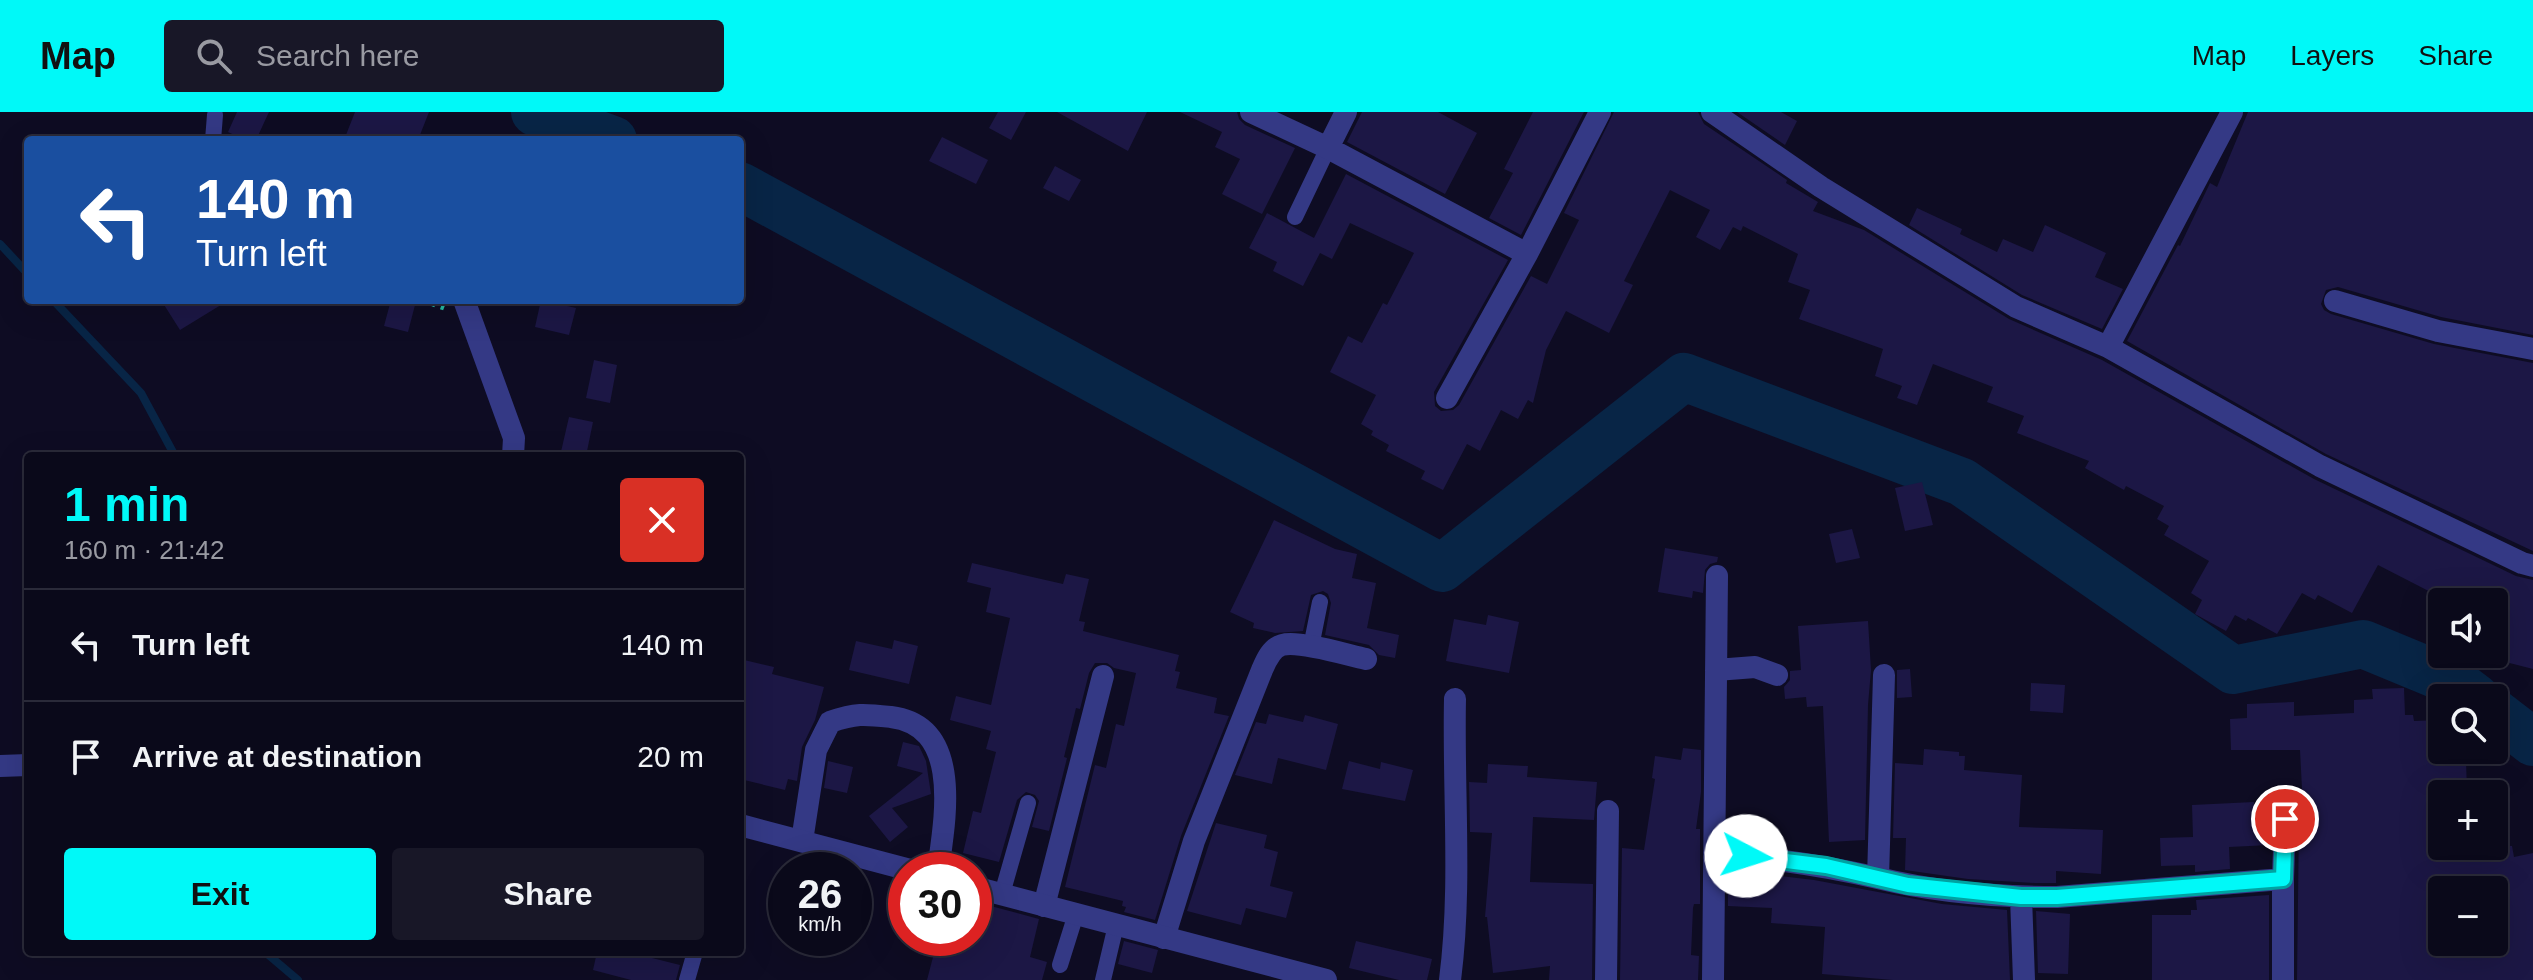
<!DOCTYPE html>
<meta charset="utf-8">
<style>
:root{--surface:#0a091a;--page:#181727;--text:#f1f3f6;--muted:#999aa2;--line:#2a2a39;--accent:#00f9f8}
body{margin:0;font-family:Arial,sans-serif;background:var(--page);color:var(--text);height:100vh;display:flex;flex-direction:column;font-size:30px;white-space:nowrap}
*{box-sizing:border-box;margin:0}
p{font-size:26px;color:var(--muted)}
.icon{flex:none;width:44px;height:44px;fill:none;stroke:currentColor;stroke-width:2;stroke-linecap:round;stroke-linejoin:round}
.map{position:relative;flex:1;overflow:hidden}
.details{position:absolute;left:24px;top:340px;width:720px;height:504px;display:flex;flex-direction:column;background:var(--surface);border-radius:8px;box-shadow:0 8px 32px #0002,0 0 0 2px var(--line)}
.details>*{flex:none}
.top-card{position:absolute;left:24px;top:24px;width:720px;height:168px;border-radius:8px;box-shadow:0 8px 32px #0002,0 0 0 2px var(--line);background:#1a4fa0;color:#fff;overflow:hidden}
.controls{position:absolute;left:2428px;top:476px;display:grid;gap:16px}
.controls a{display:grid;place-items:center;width:80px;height:80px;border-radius:8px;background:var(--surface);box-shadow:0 8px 32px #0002,0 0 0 2px var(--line);font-size:40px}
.speed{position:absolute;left:768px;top:740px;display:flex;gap:16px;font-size:40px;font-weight:700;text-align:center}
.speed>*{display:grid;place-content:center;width:104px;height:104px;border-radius:50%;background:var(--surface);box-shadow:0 8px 32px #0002,0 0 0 2px var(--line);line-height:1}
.speed small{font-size:20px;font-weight:400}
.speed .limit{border:12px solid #d22;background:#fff;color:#111}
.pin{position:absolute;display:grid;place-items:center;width:68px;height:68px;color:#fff;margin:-34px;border:4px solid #fff;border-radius:50%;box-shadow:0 2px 8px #0007}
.me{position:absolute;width:88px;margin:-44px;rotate:95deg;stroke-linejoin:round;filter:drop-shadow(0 0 6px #0008)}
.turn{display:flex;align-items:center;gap:28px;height:168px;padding:0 40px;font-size:36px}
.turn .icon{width:104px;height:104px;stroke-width:2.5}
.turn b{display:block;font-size:56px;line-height:68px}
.round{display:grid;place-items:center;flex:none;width:84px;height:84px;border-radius:8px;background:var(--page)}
.headline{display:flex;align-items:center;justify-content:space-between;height:136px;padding:0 40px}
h1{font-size:48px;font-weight:600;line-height:60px;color:var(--accent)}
.primary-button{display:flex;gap:16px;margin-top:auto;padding:16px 40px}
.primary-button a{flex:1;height:92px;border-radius:8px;background:var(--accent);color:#111;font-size:32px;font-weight:600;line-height:92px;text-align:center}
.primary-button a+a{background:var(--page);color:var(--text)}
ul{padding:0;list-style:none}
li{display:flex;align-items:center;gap:24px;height:112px;padding:0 40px;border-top:2px solid var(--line)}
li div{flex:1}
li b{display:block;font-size:30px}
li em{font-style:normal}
header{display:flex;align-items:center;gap:48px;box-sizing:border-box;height:112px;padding:0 40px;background:var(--accent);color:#111}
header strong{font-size:38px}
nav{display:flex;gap:44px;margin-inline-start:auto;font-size:28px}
.search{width:560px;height:72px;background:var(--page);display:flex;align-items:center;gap:20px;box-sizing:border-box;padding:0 28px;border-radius:8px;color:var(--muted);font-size:30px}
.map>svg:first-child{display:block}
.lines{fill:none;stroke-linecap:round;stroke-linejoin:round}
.stream{stroke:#082546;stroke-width:8}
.river{stroke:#082546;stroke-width:48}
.building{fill:#1c1745;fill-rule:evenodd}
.path{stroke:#26bba2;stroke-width:5;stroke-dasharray:4 6;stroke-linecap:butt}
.service{stroke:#343985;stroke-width:16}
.minor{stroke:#343985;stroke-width:22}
.tertiary{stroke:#343985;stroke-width:22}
.route-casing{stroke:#00a2a1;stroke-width:20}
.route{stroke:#00f9f8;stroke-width:14}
</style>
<header>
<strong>Map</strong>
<div class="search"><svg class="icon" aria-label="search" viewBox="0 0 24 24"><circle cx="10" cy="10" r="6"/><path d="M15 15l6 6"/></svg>Search here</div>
<nav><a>Map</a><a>Layers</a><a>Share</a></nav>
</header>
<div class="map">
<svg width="2533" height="868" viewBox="0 0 2533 868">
<rect width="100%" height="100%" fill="#0e0c23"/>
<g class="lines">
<!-- stream -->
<path class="stream" d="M 0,132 L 28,162
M 53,188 L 141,281 L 175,344
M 265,840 L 298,868"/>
<!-- river -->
<path class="river" d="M 535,0 L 613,28
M 740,74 L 1442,456 L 1684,265 L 1962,370 L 2233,558 L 2363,532 L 2455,570 L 2476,586
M 2494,600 L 2533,630"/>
</g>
<!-- building -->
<path class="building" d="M 237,0 L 269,0 L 256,28 L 245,28 L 228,20 Z
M 355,0 L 429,0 L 418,28 L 344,28 Z
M 998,0 L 1026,0 L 1011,28 L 989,16 Z
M 1057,0 L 1147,0 L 1128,39 Z
M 1180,0 L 1237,0 L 1239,7 L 1245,13 L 1295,36 L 1262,102 L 1222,82 L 1240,47 L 1215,35 L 1222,20 Z
M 1362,0 L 1438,0 L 1477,21 L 1445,82 L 1347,30 Z
M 1533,0 L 1584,0 L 1521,123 L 1489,106 L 1513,61 L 1504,57 Z
M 1614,0 L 1698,0 L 1704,12 L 1787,68 L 1786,71 L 1818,90 L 1813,99 L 1864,118 L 2009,207 L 2102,248 L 2314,367 L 2516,464 L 2533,468 L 2533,557 L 2494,547 L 2494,490 L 2450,490 L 2378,453 L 2352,501 L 2318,483 L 2315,488 L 2302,481 L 2277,522 L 2248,506 L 2246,509 L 2235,503 L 2226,519 L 2195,502 L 2202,488 L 2191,481 L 2209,449 L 2164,423 L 2169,414 L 2157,407 L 2164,394 L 2126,374 L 2124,378 L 2085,356 L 2089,349 L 2017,321 L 2024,304 L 1987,290 L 1993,275 L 1933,252 L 1917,293 L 1897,286 L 1902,274 L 1875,264 L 1883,237 L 1799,207 L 1810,178 L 1788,170 L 1798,142 L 1743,114 L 1741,119 L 1733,115 L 1720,138 L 1696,125 L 1710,98 L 1670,78 L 1624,169 L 1633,173 L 1609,221 L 1566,199 L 1546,238 L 1533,291 L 1528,288 L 1518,307 L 1501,298 L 1480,339 L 1467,332 L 1443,378 L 1421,367 L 1425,359 L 1386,339 L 1389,333 L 1371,323 L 1373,319 L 1361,312 L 1376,283 L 1330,260 L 1348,224 L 1362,231 L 1383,191 L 1387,193 L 1414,141 L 1350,111 L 1332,147 L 1320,141 L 1303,174 L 1273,159 L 1277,150 L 1249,136 L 1267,101 L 1314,126 L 1346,62 L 1508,148 L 1434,280 L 1435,294 L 1441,299 L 1453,298 L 1459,293 L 1531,164 L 1547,172 L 1579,108 L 1564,101 Z
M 1737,0 L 1781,0 L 1797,9 L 1785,33 Z
M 2248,0 L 2533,0 L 2533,223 L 2441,205 L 2338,175 L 2326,178 L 2321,192 L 2324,198 L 2331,202 L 2434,232 L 2533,251 L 2533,439 L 2326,342 L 2127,229 L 2178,133 L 2180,134 L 2210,71 L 2217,75 Z
M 942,25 L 988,48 L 976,72 L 929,49 Z
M 1055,54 L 1081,68 L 1069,89 L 1043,76 Z
M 1917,96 L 1962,117 L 1960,122 L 1997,140 L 2003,127 L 2033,140 L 2045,113 L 2106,141 L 2095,165 L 2123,177 L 2102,217 L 2022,183 L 1909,113 Z
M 161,188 L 229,188 L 180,218 Z
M 391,188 L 415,193 L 408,220 L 384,214 Z
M 541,188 L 576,196 L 569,223 L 535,215 Z
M 594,248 L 617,253 L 610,291 L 586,286 Z
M 569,305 L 593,310 L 586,344 L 560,344 Z
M 1922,370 L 1933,413 L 1905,419 L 1895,376 Z
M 1274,408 L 1335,437 L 1357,442 L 1352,466 L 1376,471 L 1367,516 L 1399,523 L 1395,546 L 1379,543 L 1369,533 L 1325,523 L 1331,491 L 1328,482 L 1323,479 L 1311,483 L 1303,519 L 1275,521 L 1253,516 L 1254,511 L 1230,500 Z
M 1852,417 L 1860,446 L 1836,451 L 1829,422 Z
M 1665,436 L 1718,445 L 1717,450 L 1710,452 L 1705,458 L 1703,481 L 1693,479 L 1692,486 L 1658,480 Z
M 972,451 L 1063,472 L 1066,462 L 1089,467 L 1079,509 L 1085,510 L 1083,519 L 1179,543 L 1175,559 L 1180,560 L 1176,576 L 1217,586 L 1214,601 L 1229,604 L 1181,724 L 1155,808 L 1124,800 L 1126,795 L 1122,794 L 1123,789 L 1065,775 L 1095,653 L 1106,656 L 1116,612 L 1124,614 L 1136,561 L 1114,556 L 1107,551 L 1095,551 L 1089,561 L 1080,597 L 1076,596 L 1064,645 L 1067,646 L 1049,719 L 1032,715 L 1039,689 L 1035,683 L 1026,680 L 1017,688 L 999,750 L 963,741 L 973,699 L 981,701 L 996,640 L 986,637 L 991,619 L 950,608 L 956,584 L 991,593 L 1010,506 L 986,500 L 991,476 L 967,470 Z
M 1488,503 L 1519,510 L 1509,561 L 1446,549 L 1454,507 L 1486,513 Z
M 1868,509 L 1871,558 L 1868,593 L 1865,728 L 1829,730 L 1823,594 L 1807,595 L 1806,585 L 1785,587 L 1784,575 L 1790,568 L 1790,559 L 1801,558 L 1798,514 Z
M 894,528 L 918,534 L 909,572 L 849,558 L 856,529 L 892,537 Z
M 740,547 L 774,555 L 772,562 L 824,575 L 815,608 L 802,635 L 797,669 L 788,667 L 785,678 L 740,667 Z
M 1910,557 L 1912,585 L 1897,586 L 1897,558 Z
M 2031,571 L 2065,573 L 2063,601 L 2030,599 Z
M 2404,576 L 2405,603 L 2413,603 L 2414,609 L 2442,608 L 2442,638 L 2448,638 L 2448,647 L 2466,646 L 2467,682 L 2442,682 L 2442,734 L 2512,734 L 2514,745 L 2533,741 L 2533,868 L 2297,868 L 2299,707 L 2294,696 L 2303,696 L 2300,638 L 2231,638 L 2230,607 L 2247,606 L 2247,592 L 2294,590 L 2294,604 L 2354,601 L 2354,588 L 2373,587 L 2372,577 ZM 2442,778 L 2494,778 L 2494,810 L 2498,830 L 2442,830 Z
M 1269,602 L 1303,610 L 1305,603 L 1338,612 L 1326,658 L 1278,646 L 1272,672 L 1235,663 L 1256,610 L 1266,612 Z
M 903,630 L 919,634 L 926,649 L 931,682 L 892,696 L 908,715 L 890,730 L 869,704 L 923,661 L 897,654 Z
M 1683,636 L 1701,638 L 1701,680 L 1696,717 L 1700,717 L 1700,792 L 1694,792 L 1693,796 L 1691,843 L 1699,844 L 1698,868 L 1620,868 L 1622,736 L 1644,738 L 1655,667 L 1652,666 L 1655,644 L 1681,648 Z
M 1924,637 L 1959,640 L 1959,644 L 1965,644 L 1964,658 L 2022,663 L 2019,715 L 2103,718 L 2101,762 L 2056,759 L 2056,771 L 2035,771 L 1968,767 L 1905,758 L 1906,726 L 1893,726 L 1895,651 L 1923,653 Z
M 828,649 L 853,655 L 847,681 L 824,676 Z
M 1349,649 L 1380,657 L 1381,650 L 1413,658 L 1405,689 L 1342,677 Z
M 1488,652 L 1528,654 L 1527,665 L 1597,670 L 1594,708 L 1533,705 L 1530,770 L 1593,772 L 1592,868 L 1549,868 L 1550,854 L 1493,861 L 1487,805 L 1485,805 L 1492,721 L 1470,720 L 1469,670 L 1487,671 Z
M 2254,690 L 2254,696 L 2275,698 L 2271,707 L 2270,733 L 2229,735 L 2230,757 L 2195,760 L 2195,753 L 2161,754 L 2160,726 L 2193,725 L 2192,693 Z
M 1216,711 L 1267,723 L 1264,736 L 1278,740 L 1270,774 L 1293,780 L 1286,806 L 1246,796 L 1241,813 L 1187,799 Z
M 1747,713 L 1748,730 L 1728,728 L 1729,714 Z
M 1728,758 L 1814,768 L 1942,792 L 2007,798 L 2010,868 L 1893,868 L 1822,862 L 1825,815 L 1771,811 L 1772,796 L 1728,794 Z
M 2269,783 L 2269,868 L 2152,868 L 2152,803 L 2191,803 L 2191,798 L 2197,798 L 2196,788 Z
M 987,793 L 1039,807 L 1030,845 L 1047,850 L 1042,868 L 927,868 L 938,826 L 974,826 L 974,794 L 986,797 Z
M 2036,799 L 2070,802 L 2068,862 L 2038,861 Z
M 1124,829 L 1158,838 L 1152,861 L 1118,852 Z
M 1356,829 L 1432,847 L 1427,868 L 1399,868 L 1349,856 Z
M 597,840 L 645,840 L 644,844 L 680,853 L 676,868 L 631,868 L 593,858 Z"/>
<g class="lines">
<!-- path -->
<path class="path" d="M 422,188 L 444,196"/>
<!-- service -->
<path class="service" d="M 213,28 L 215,3
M 1295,105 L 1328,36
M 1311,535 L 1320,490
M 1002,782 L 1028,691
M 1060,853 L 1076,802
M 687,868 L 695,840
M 1103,868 L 1116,813"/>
<!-- minor -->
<path class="minor" d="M 1251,0 L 1328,36 L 1527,142
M 1712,0 L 1821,75 L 2016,195 L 2108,235 L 2320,354 L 2522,451 L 2533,454
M 1328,36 L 1346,0
M 464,188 L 514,326 L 513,344
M 2335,189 L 2438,219 L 2533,237
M 2108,235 L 2232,0
M 1447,286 L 1527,142 L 1600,0
M 1716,558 L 1755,555 L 1777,563
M 1884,563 L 1878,766 C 1935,780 1998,785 2057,785 L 2283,767 L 2283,868
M 802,729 L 816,638 L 830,610 C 856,601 864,602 891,605 C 963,614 945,707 938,758
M 1714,741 C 1770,746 1823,753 1878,766
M 2283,767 L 2285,707
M 2021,785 L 2024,868
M 1044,794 L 1103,564
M 1164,826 L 1194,729 L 1262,558 C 1266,549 1271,536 1282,533 C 1299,528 1347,543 1366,547
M 1450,868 C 1462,775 1453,681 1455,587
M 1606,868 L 1608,699
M 1713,868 L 1717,464"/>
<!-- tertiary -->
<path class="tertiary" d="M 0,654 L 28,653
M 740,713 L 910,758
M 974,775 L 1326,868"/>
</g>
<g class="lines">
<!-- route casing -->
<g class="route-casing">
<path id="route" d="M 1746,744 L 1826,754 L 1908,773 L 2021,785 L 2057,785 L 2283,767 L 2285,707"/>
</g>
<!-- route -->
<use href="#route" class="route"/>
</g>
</svg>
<div class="controls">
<a><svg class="icon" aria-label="sound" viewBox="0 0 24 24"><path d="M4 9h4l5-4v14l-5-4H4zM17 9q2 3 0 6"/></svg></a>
<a><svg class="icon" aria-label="search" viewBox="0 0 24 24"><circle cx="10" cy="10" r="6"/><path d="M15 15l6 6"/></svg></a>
<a>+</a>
<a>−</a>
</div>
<div class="speed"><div>26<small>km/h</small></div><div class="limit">30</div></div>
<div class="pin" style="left:2285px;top:707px;background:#d93025"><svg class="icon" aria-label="arrive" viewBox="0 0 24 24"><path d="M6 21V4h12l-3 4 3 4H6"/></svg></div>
<svg class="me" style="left:1746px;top:744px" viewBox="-20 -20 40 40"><circle r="19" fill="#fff"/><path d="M0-13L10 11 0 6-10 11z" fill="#00f9f8"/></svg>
<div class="top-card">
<div class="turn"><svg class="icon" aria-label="left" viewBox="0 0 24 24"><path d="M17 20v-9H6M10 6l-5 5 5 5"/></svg><div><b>140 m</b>Turn left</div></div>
</div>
<section class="details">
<div class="headline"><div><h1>1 min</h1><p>160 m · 21:42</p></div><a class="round" style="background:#d93025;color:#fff"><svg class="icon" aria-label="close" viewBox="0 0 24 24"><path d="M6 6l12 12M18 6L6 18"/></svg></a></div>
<ul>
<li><svg class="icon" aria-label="left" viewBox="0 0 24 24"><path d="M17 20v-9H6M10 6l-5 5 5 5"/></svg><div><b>Turn left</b></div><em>140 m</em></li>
<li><svg class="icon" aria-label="arrive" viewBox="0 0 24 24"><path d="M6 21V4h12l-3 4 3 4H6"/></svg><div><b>Arrive at destination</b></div><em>20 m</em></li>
</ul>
<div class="primary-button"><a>Exit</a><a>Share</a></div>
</section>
</div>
